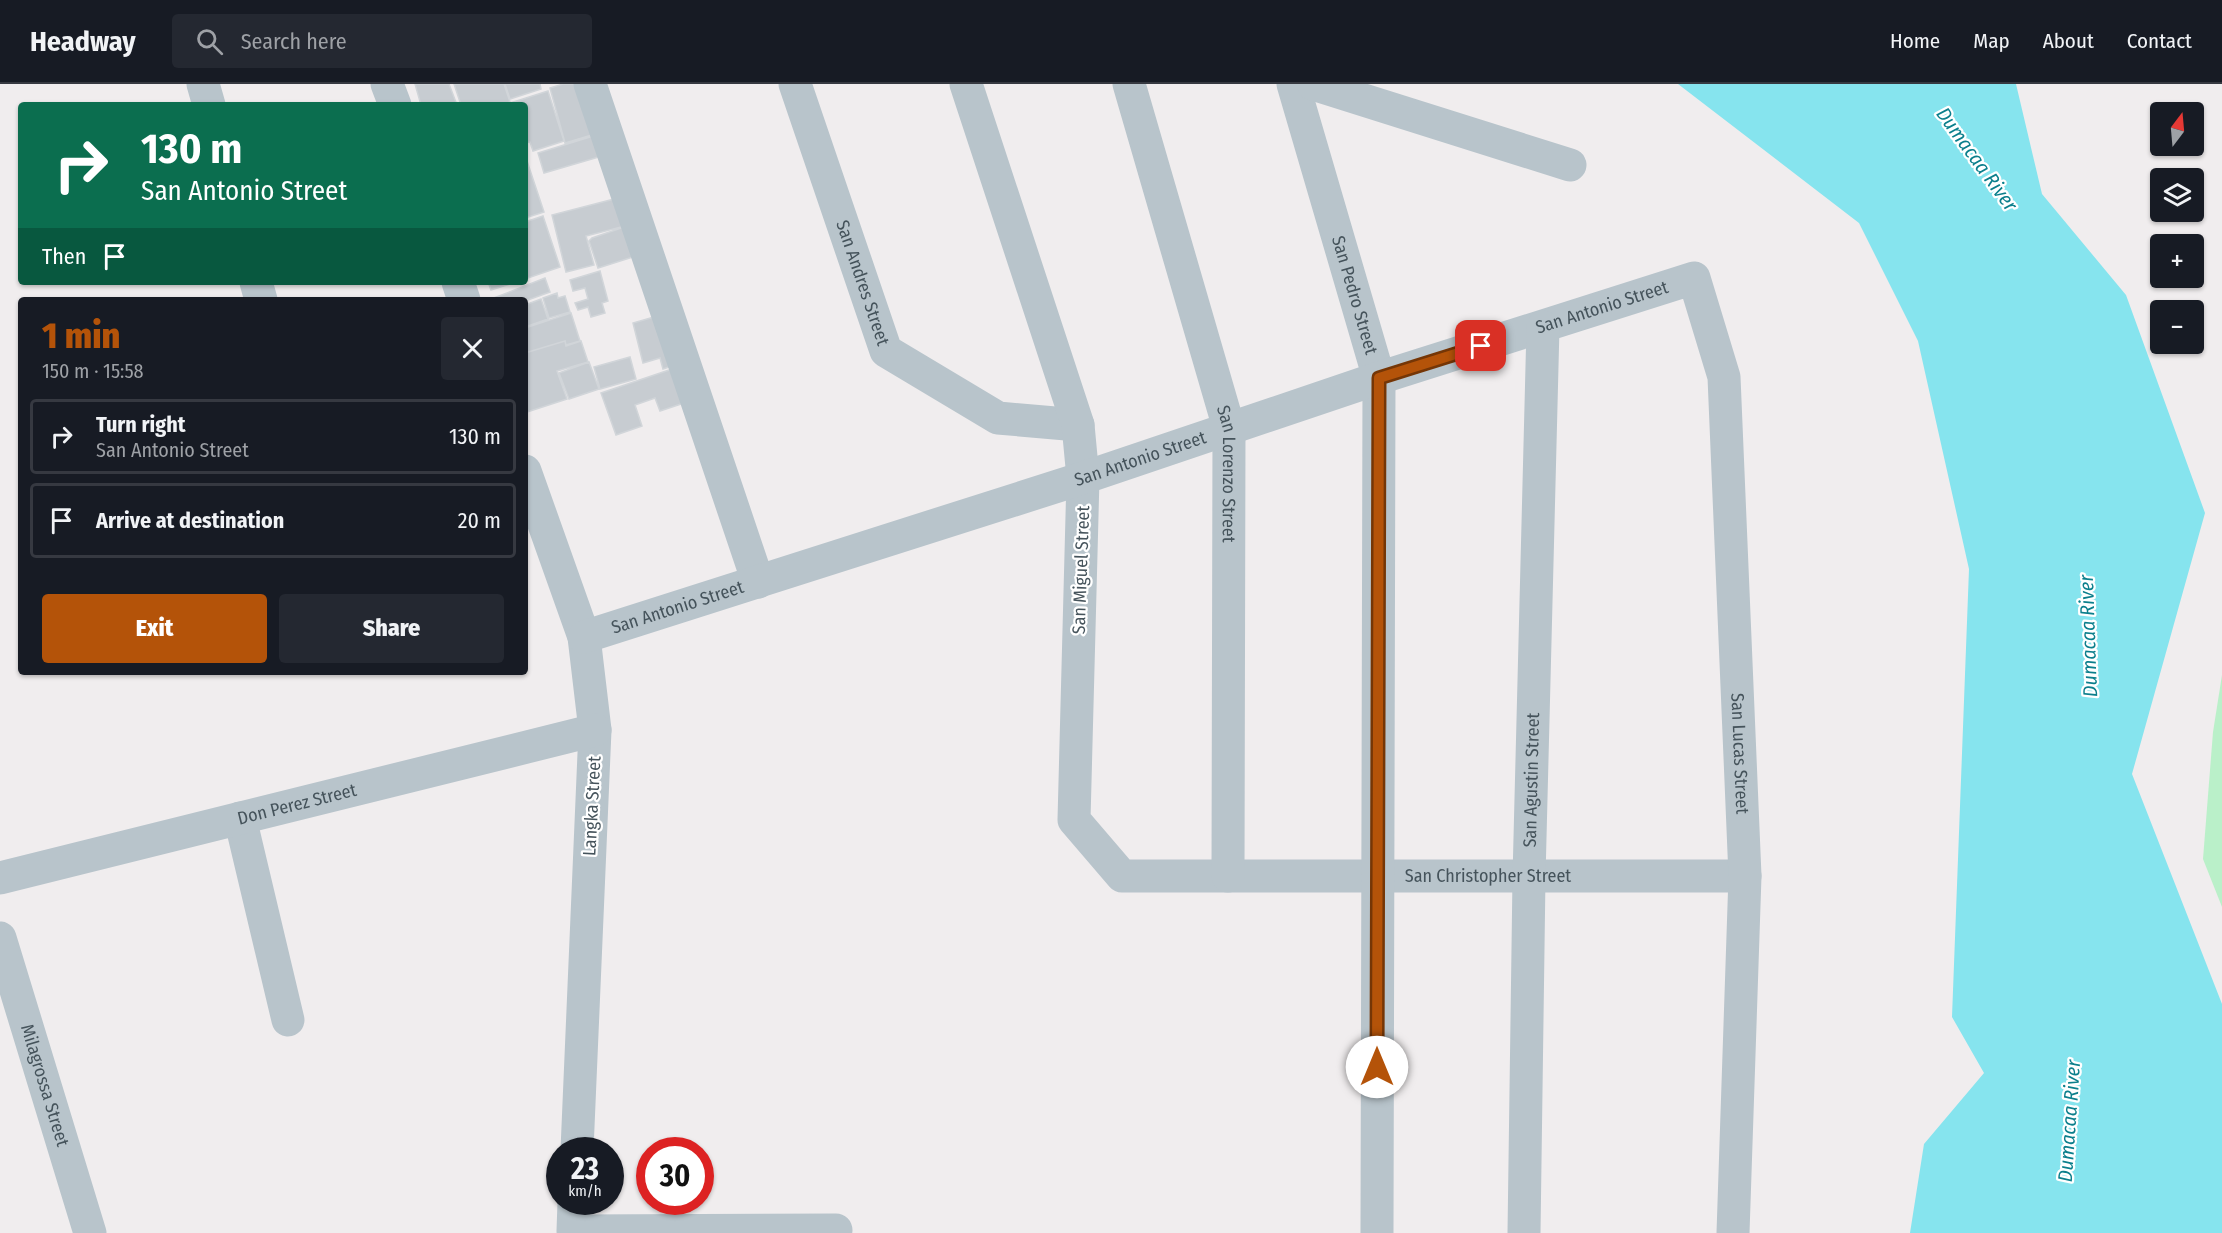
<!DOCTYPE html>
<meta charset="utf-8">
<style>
:root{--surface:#171b24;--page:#242831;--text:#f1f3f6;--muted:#9ea1a6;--line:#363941;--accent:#b45309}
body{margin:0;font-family:"Fira Sans Condensed",sans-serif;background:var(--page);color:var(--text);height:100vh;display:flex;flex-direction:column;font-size:22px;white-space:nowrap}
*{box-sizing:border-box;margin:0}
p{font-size:20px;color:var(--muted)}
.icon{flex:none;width:33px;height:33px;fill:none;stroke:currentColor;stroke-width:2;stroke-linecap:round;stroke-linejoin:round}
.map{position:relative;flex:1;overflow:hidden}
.details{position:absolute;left:18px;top:213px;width:510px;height:378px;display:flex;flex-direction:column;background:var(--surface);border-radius:6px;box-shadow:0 2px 4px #0004}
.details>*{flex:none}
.hud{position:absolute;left:18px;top:18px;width:510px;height:183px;border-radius:6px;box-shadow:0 2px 4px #0004;background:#0b6e4f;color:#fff;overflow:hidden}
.needle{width:39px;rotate:16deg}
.controls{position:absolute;left:2150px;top:18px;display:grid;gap:12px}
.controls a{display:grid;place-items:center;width:54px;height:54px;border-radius:6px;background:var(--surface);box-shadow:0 2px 4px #0004;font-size:30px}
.speed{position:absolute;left:546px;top:1053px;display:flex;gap:12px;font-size:30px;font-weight:700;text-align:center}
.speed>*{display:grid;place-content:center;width:78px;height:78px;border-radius:50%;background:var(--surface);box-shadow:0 2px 4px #0004;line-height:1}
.speed small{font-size:15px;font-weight:400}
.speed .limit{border:9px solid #d22;background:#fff;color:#111}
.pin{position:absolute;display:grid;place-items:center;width:51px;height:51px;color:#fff;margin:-26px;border-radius:12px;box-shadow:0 3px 9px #0006}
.me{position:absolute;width:66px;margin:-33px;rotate:0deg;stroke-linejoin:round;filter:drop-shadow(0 0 4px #0008)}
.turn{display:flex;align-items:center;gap:21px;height:126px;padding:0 24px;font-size:27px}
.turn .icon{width:78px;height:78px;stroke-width:2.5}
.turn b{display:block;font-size:42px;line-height:51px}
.then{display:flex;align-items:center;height:57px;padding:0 24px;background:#0003;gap:12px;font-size:22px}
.round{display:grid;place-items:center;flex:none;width:63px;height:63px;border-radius:6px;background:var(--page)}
.headline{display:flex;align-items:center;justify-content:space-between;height:102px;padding:0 24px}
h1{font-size:36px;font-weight:800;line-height:45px;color:var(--accent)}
.cta{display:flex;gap:12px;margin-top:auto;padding:12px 24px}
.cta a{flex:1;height:69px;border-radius:6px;background:var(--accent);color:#fff;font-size:24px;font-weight:800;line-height:69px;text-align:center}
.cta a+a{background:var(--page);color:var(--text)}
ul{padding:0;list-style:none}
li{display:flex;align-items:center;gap:18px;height:75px;margin:0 12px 9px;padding:0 12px;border:3px solid var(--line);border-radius:6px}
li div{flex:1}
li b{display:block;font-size:22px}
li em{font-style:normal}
header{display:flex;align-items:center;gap:36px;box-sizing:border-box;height:84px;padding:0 30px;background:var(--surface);border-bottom:2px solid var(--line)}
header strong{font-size:28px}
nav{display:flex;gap:33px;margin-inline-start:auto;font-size:21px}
.search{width:420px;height:54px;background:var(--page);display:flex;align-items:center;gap:15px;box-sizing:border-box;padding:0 21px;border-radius:6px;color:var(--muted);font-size:22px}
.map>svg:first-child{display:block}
.green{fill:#baf0c9}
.water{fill:#86e4ee}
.building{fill:#c7ccd1;stroke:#d1d5d9;stroke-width:1.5}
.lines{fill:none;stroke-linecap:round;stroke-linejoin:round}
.street{stroke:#b8c4cb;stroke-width:33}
.route-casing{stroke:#753606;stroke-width:15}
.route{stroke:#b45309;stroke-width:10}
.labels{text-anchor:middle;stroke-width:4.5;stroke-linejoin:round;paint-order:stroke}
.street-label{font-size:18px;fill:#45535b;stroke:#fff}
.water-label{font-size:20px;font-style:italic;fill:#0b7f8c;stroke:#fff}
</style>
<header>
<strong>Headway</strong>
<div class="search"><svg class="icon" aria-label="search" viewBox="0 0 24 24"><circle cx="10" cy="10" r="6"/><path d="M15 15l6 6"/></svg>Search here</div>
<nav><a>Home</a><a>Map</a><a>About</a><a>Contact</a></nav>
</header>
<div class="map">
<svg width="2222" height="1149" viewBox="0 0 2222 1149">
<rect width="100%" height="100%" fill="#f0edee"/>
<!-- green -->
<path class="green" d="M 2222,591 L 2222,823 L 2203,775 L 2213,648 Z"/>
<!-- water -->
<path class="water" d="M 1678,0 L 2016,0 L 2042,110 L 2126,211 L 2205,429 L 2132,690 L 2222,920 L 2222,1149 L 1910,1149 L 1924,1060 L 1984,989 L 1952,933 L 1969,485 L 1918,257 L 1859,139 Z"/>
<!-- building -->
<path class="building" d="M 415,0 L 449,0 L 457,21 L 421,21 Z
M 454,0 L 504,0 L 510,18 L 500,21 L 461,21 Z
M 505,0 L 540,0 L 541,5 L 510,15 Z
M 563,0 L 588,0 L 602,48 L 565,59 L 550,4 Z
M 548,7 L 564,57 L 533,67 L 530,58 L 525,59 L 525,21 L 510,21 L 510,19 Z
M 603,49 L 609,70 L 544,89 L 538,69 Z
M 525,71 L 544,128 L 525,134 Z
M 622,113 L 629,141 L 586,152 L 594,181 L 566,188 L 552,131 Z
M 543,132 L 560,183 L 525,195 L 525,138 Z
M 627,142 L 636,172 L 598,184 L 589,157 L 592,154 Z
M 600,187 L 608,217 L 602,219 L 605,229 L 591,233 L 588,223 L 578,226 L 575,219 L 588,215 L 585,204 L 573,207 L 570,196 Z
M 545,194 L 550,208 L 525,217 L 495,216 L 494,214 Z
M 488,198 L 516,198 L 491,206 Z
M 557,209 L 558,214 L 565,212 L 570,228 L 549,234 L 543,214 Z
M 541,215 L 548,235 L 525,243 L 525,221 Z
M 571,229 L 580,257 L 566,261 L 565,257 L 525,269 L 525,244 Z
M 661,231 L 672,282 L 663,285 L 660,274 L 643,279 L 633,239 Z
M 565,257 L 566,262 L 581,257 L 588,278 L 557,287 L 567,315 L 527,328 L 525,322 L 525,269 Z
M 630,273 L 636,295 L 600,305 L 594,283 Z
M 589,278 L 599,305 L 569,315 L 559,289 Z
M 681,282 L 693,316 L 660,327 L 655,314 L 635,321 L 642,342 L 616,351 L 601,309 Z"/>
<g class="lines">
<!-- street -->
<g class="street">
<path d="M 203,0 L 209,21"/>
<path d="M 387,0 L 395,21"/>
<path d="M 590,0 L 758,498"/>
<path id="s1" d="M 795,0 L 886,267 L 998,334 L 1078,341"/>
<path id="s2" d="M 966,0 L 1078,341 L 1083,394 L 1074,736 L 1122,792 L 1745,792"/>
<path id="s3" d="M 1129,0 L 1229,344 L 1228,792"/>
<path id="s4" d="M 1293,0 L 1379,294 L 1377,1149"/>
<path d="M 1313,0 L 1570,81"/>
<path d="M 256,198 L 261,216"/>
<path d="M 458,198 L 464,216"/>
<path d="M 525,387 L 584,553 L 595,646 L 577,1066"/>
<path id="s5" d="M 584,553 L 1083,394 L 1379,294 L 1694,194 L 1724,293 L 1745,792 L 1733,1149"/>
<path d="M 240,734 L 288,936"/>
<path id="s6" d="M 0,794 L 595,646"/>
<path id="s7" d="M 0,854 L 90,1149"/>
<path d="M 574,1118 L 573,1147 L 836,1146"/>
<path id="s8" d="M 1524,1149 L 1529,793 L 1543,243"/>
</g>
</g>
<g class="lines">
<!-- route casing -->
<g class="route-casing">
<path id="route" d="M 1377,983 L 1379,294 L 1481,262"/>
</g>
<!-- route -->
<use href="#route" class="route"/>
</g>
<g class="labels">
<!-- street labels -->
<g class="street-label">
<text dy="6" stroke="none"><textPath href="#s1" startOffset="210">San Andres Street</textPath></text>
<text dy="6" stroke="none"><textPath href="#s4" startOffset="220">San Pedro Street</textPath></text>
<text dy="6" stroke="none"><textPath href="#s5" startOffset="1070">San Antonio Street</textPath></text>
<text dy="6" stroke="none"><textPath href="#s5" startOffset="584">San Antonio Street</textPath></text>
<text dy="6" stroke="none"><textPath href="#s3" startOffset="404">San Lorenzo Street</textPath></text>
<text transform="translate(1081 486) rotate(-88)" y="6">San Miguel Street</text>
<text dy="6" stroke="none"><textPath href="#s5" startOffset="98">San Antonio Street</textPath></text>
<text dy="6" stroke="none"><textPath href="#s5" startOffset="1647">San Lucas Street</textPath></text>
<text dy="6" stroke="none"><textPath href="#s8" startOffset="453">San Agustin Street</textPath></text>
<text dy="6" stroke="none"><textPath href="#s6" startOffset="306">Don Perez Street</textPath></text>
<text transform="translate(592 722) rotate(-87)" y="6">Langka Street</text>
<text dy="6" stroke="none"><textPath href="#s2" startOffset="1194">San Christopher Street</textPath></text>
<text dy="6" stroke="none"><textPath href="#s7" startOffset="154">Milagrossa Street</textPath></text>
</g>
<!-- water labels -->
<g class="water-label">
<text transform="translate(1977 75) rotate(54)" y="7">Dumacaa River</text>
<text transform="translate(2088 552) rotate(-92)" y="7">Dumacaa River</text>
<text transform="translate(2069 1037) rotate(-86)" y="7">Dumacaa River</text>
</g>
</g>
</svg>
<div class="controls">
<a><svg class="needle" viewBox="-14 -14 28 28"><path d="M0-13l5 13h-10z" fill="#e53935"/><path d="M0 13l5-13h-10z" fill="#9ea1a6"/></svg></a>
<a><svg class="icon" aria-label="layers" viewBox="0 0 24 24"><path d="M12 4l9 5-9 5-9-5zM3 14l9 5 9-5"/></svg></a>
<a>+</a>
<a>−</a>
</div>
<div class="speed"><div>23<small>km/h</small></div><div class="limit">30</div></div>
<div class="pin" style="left:1481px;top:262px;background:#d93025"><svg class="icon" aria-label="arrive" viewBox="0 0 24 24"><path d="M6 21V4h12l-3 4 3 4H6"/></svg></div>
<svg class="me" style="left:1377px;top:983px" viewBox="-20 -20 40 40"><circle r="19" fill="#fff"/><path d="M0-13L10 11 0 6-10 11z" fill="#b45309"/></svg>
<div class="hud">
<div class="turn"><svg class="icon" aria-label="right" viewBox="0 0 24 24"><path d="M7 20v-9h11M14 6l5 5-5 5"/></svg><div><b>130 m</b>San Antonio Street</div></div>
<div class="then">Then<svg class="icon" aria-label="arrive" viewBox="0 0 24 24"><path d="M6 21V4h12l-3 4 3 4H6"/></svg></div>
</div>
<section class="details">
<div class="headline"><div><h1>1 min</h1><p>150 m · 15:58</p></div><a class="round"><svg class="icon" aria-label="close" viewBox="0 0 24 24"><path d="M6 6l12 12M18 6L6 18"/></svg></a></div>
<ul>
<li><svg class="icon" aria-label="right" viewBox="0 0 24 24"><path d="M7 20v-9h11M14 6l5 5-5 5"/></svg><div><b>Turn right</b><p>San Antonio Street</p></div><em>130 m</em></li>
<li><svg class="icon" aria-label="arrive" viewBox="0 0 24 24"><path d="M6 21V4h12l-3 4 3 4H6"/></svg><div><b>Arrive at destination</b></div><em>20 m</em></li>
</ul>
<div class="cta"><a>Exit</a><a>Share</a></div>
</section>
</div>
